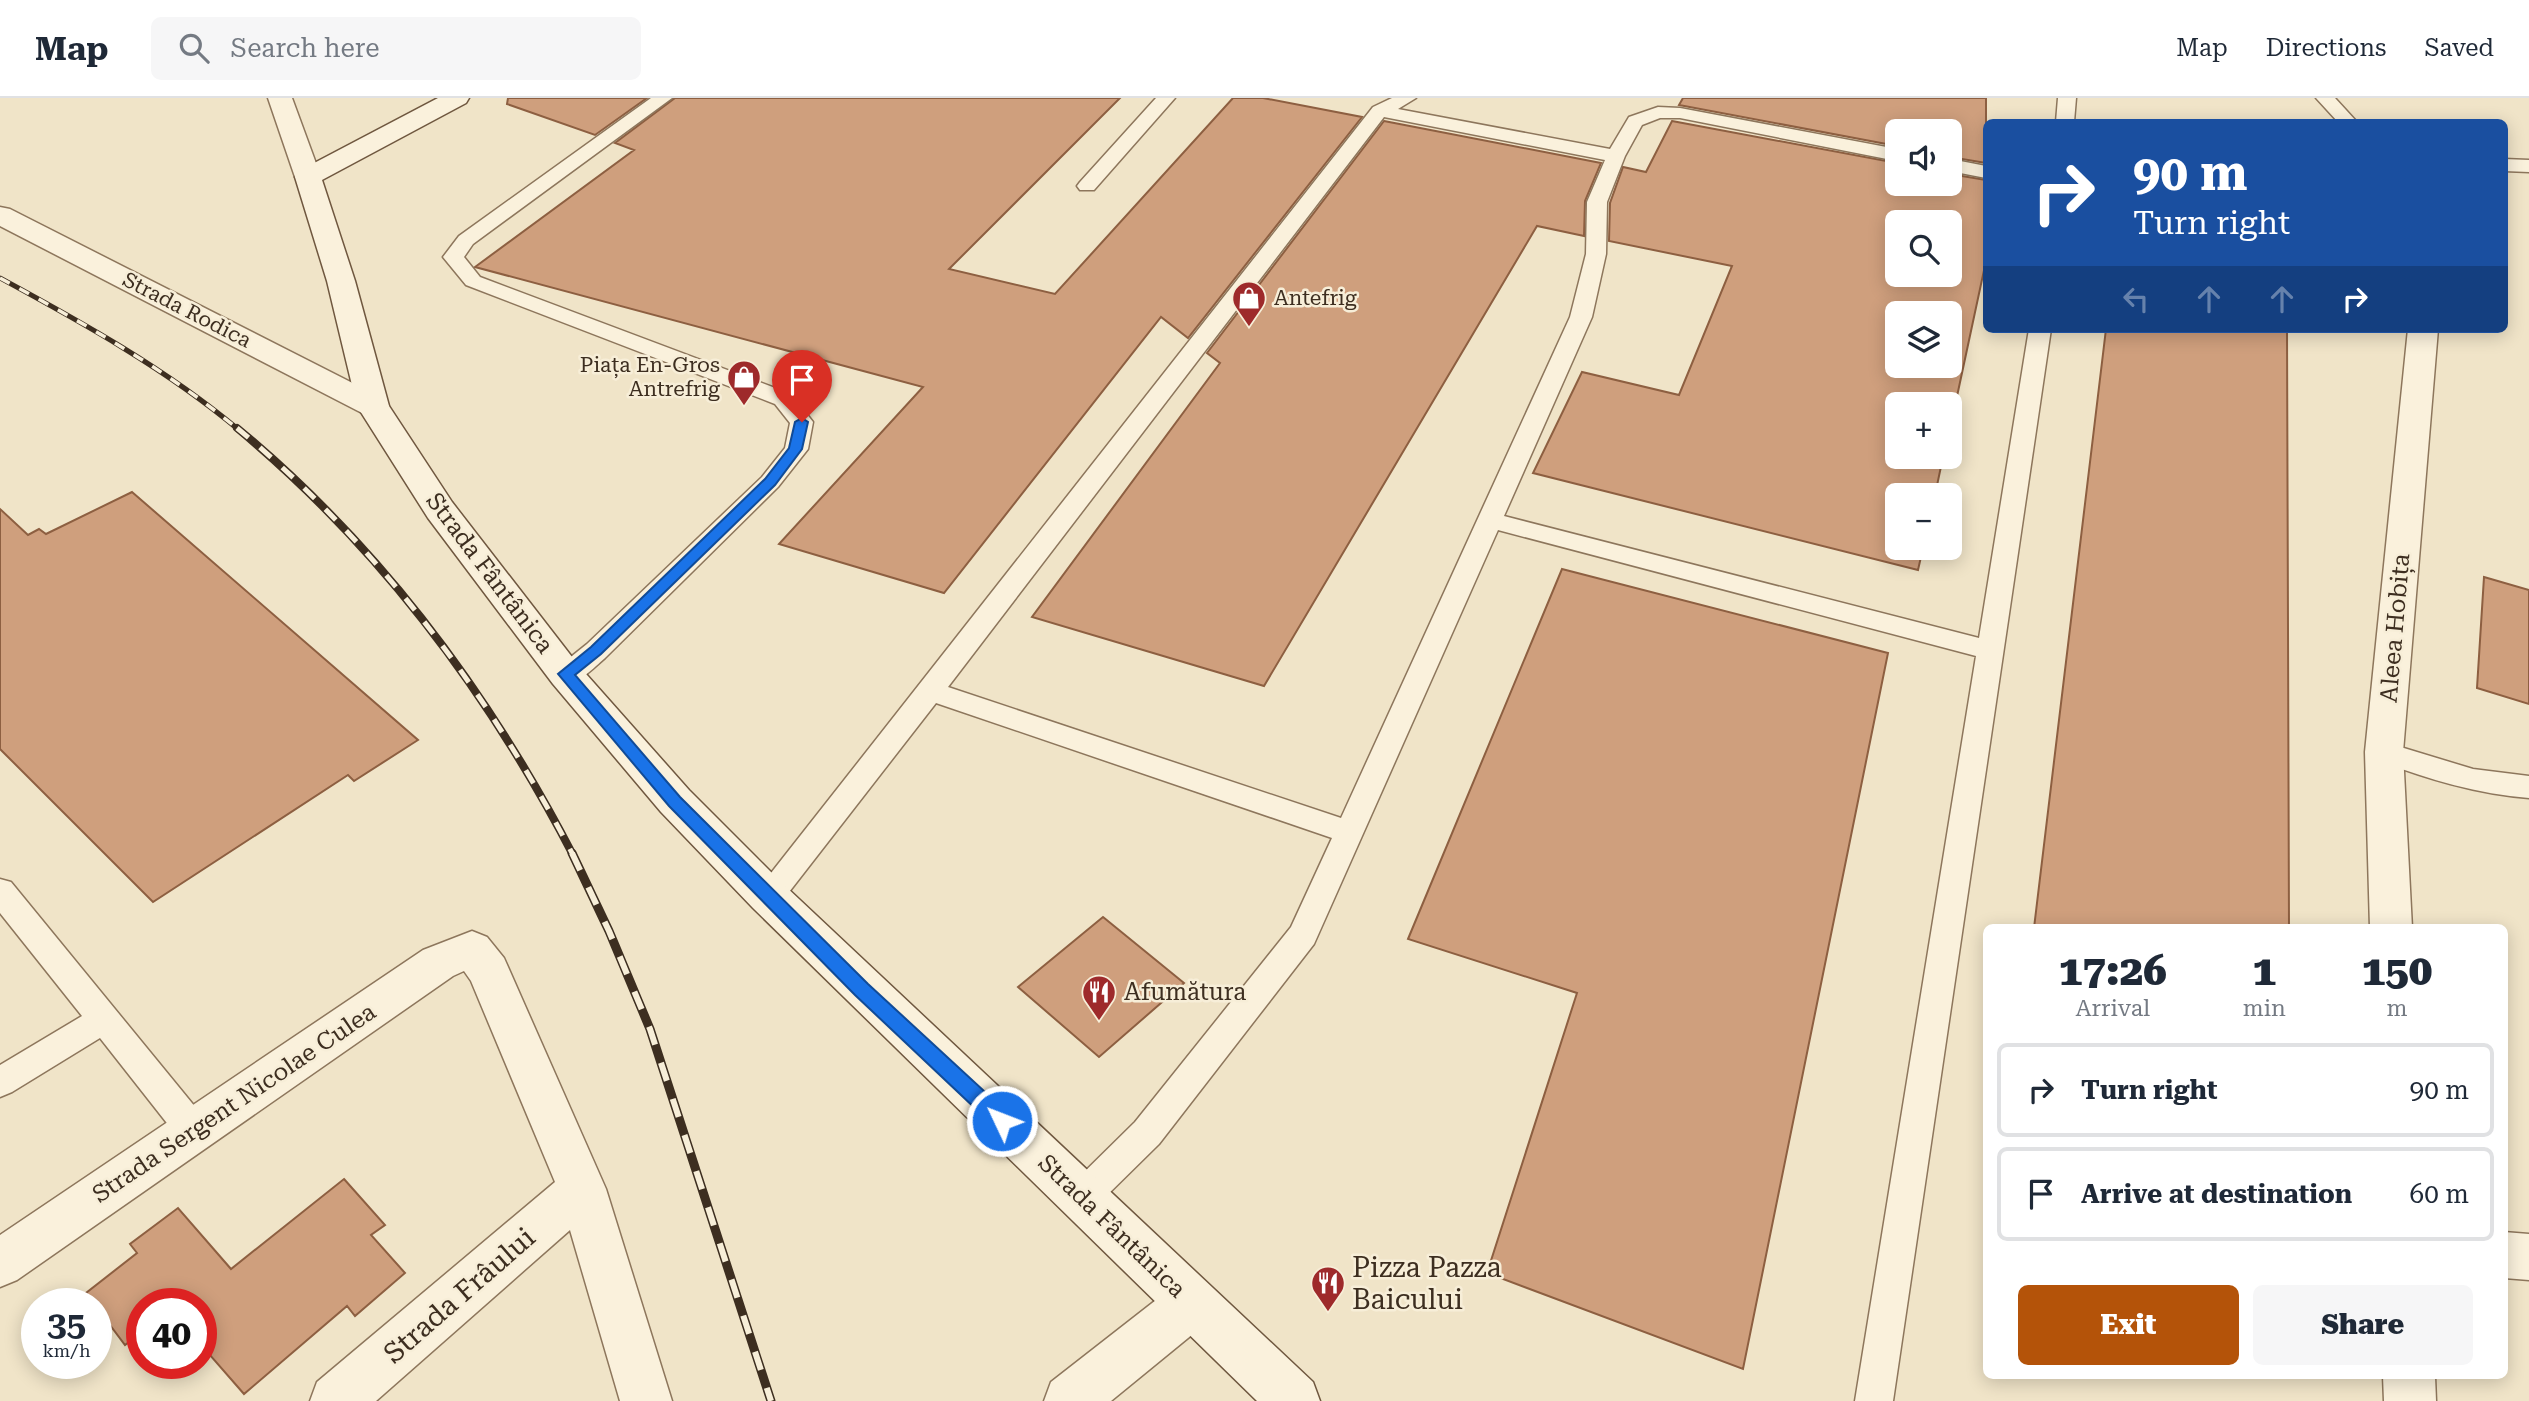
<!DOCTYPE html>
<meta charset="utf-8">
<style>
:root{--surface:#fff;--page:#f6f6f7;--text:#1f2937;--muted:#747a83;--line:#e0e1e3;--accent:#b45309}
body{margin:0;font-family:"Roboto Serif",serif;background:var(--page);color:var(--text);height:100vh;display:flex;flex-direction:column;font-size:26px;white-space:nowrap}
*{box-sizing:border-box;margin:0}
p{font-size:23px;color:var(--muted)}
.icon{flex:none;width:38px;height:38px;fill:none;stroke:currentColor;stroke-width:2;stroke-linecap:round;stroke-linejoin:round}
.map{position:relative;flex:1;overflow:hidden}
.details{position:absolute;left:1983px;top:826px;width:525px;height:455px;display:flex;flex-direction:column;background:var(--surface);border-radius:10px;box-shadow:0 4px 18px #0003}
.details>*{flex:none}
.guide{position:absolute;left:1983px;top:21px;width:525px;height:214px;border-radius:10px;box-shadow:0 4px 18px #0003;background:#1a4fa0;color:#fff;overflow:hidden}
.buttons{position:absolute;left:1885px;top:21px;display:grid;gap:14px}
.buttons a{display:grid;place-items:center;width:77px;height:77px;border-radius:10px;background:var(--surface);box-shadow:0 4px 18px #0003;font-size:35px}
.speed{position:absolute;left:21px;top:1190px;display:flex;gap:14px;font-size:35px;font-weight:700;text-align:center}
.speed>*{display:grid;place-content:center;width:91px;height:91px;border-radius:50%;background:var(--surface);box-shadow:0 4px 18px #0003;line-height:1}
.speed small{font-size:18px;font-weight:400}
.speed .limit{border:10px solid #d22;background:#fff;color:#111}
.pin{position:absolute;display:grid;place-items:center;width:60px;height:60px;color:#fff;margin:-72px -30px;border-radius:50% 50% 50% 0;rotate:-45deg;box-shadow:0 0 7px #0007}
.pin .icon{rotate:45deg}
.me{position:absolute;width:77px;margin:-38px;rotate:313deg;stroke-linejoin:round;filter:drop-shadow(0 0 5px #0008)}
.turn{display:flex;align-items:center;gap:24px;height:147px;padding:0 35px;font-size:32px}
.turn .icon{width:91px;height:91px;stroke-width:2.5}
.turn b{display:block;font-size:49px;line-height:60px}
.lanes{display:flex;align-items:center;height:66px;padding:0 35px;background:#0003;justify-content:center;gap:35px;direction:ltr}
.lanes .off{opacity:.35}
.eta{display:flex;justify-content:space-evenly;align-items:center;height:119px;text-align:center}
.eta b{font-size:42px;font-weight:800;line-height:49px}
.primary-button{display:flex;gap:14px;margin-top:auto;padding:14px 35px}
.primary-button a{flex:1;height:80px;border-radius:10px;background:var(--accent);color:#fff;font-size:28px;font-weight:800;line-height:80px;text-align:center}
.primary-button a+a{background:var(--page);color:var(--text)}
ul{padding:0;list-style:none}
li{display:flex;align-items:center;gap:21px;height:94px;margin:0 14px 10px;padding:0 21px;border:4px solid var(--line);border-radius:10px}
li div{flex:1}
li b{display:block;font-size:26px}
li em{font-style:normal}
header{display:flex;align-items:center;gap:42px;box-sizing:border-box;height:98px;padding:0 35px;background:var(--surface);border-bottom:2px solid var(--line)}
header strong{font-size:33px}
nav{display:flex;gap:38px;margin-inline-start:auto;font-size:24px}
.search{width:490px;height:63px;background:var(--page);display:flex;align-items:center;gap:18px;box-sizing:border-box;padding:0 24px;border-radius:10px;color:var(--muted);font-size:26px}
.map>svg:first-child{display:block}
.building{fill:#cf9f7d;stroke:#8d5f41;stroke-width:2;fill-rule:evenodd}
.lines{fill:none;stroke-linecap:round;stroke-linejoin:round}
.lane-casing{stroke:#8d765c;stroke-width:3}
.street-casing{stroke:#8d765c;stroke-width:3}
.secondary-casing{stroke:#6f573f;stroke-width:3}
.lane{fill:#faf1dc;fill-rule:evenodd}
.street{fill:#faf1dc;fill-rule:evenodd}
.secondary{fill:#faf1dc;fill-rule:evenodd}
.rail-far2-casing{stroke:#3d2e20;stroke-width:5}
.rail-far1-casing{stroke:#3d2e20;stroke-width:8}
.rail-casing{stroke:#3d2e20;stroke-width:9}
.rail-far2{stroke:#f7eed8;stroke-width:3.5;stroke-dasharray:11;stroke-linecap:butt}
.rail-far1{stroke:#f7eed8;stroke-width:5;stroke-dasharray:15;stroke-linecap:butt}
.rail{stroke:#f7eed8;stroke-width:6;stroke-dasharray:19;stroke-linecap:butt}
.route{fill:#1a73e8;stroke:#114b97;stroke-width:2}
.labels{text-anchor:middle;stroke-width:5;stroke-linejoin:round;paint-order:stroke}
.far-poi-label{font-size:21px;fill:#3d2e20;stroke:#f7eed8;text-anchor:start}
.far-street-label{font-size:21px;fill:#3d2e20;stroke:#f7eed8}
.street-label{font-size:24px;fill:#3d2e20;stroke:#f7eed8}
.poi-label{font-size:24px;fill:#3d2e20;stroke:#f7eed8;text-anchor:start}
.near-poi-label{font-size:28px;fill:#3d2e20;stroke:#f7eed8;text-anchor:start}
.near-street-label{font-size:28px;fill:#3d2e20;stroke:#f7eed8}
</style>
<header>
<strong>Map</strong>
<div class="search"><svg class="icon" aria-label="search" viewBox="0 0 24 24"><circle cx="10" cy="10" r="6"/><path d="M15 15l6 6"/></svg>Search here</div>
<nav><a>Map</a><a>Directions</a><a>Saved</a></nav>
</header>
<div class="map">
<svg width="2529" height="1303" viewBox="0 0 2529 1303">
<rect width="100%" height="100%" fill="#f0e4c8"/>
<!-- building -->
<path class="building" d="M 508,0 L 647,0 L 595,37 L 507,6 Z
M 675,0 L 1120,0 L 949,171 L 1055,196 L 1233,0 L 1263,0 L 1362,19 L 1188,240 L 1161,219 L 944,495 L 779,446 L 923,289 L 475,169 L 634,52 L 615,45 Z
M 1683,0 L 1986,0 L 1986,65 L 1950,59 L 1950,33 L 1897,33 L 1897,48 L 1679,7 Z
M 1384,23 L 1601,65 L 1585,103 L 1584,138 L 1537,128 L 1264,588 L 1032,519 L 1220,265 L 1207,255 Z
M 1672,23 L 1897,65 L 1897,86 L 1950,86 L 1950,76 L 1986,82 L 1986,163 L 1950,331 L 1950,306 L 1897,306 L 1897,359 L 1943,359 L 1935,397 L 1897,397 L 1897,450 L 1923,450 L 1918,472 L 1533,375 L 1582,274 L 1679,297 L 1732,168 L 1609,143 L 1610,105 L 1623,69 L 1646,74 ZM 1897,124 L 1950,124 L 1950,177 L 1897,177 ZM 1897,215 L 1950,215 L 1950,268 L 1897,268 Z
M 2106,231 L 2287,231 L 2289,830 L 2034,830 Z
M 132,394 L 418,642 L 354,683 L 348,677 L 153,804 L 0,651 L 0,411 L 28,437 L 39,431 L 46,436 Z
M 1562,471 L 1888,555 L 1743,1271 L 1487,1175 L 1577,895 L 1408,841 Z
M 2484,479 L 2529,492 L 2529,606 L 2477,590 Z
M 1103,819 L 1184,885 L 1099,959 L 1018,889 Z
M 344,1081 L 385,1127 L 371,1137 L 405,1175 L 355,1218 L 347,1208 L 244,1296 L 210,1257 L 201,1264 L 201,1206 L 142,1206 L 142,1234 L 125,1247 L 86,1195 L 137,1155 L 130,1146 L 178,1110 L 231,1171 Z"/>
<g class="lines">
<!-- lane casing -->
<g class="lane-casing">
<path id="lane" d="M 651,0 L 672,0 L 473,146 L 464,159 L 480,179 L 791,296 L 813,324 L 808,351 L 778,389 L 605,560 C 591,572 576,590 557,584 L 553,577 L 557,570 L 587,546 L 762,379 L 785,350 L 790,325 L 775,306 L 466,187 L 443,159 L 459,138 Z
M 1156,0 L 1175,0 L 1094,92 L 1080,92 L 1077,88 L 1080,84 Z
M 1392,0 L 1416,0 L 1398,11 L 1610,51 L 1629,19 L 1658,9 L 1680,10 L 1897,51 L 1897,63 L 1680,20 L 1660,20 L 1642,27 L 1625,58 L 1607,104 L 1606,156 L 1592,219 L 1504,418 L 1979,540 L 2029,231 L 2051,231 L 1893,1303 L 1855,1303 L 1976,558 L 1498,432 L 1314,846 L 1159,1046 L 1095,1109 L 1083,1114 L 1071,1109 L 1066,1098 L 1071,1087 L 1135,1024 L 1291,829 L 1332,740 L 936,605 L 779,807 L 768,810 L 757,807 L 753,798 L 1373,9 ZM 1384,19 L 1605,62 L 1587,104 L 1586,156 L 1570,219 L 1341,720 L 948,589 Z
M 2058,0 L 2076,0 L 2074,24 L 2056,24 Z
M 2316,0 L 2335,0 L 2357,24 L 2338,24 Z
M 1950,61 L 1986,68 L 1986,80 L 1950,73 Z
M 2504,61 L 2529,62 L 2529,74 L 2504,73 Z
M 2384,644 L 2473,671 L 2529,678 L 2529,700 C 2475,696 2425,680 2374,661 L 2370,654 L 2374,647 Z
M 0,781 L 11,784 L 205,1021 L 210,1032 L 205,1043 L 193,1047 L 181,1043 L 100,940 L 12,994 L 0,999 L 0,967 L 82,918 L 0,815 Z"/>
</g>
<!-- street casing -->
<g class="street-casing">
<path id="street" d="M 268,0 L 292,0 L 321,79 L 317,85 L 308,87 L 299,85 L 295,79 Z
M 0,109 L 10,111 L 384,301 L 389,308 L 384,315 L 373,317 L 362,315 L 0,128 Z
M 2408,231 L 2438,231 L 2403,654 L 2412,830 L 2370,830 L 2365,654 Z
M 472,833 L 487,839 L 504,860 L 606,1091 L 672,1303 L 620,1303 L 570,1132 L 376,1303 L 310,1303 L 317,1284 L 555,1084 L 471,883 L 464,873 L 453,878 L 17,1182 L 0,1189 L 0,1137 L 423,852 Z
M 2504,1134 L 2529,1136 L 2529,1182 L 2504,1180 Z
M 1192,1181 L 1210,1188 L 1217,1205 L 1210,1222 L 1111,1303 L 1044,1303 L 1051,1284 L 1174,1188 Z
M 2383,1278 L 2435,1278 L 2436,1303 L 2384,1303 Z"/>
</g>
<!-- secondary casing -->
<g class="secondary-casing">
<path id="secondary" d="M 438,0 L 469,0 L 466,5 L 322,82 L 355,183 L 389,308 L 452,404 L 579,568 L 689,692 L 783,786 L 1313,1284 L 1320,1303 L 1257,1303 L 753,810 L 661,714 L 553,586 L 428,420 L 357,308 L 327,183 L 295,79 L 299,73 Z"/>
</g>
<!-- lane -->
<use href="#lane" class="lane"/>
<!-- street -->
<use href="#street" class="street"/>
<!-- secondary -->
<use href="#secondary" class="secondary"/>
<!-- rail-far2 casing -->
<g class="rail-far2-casing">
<path id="rail-far2" d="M 0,180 C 83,225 166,271 239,332"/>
</g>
<!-- rail-far1 casing -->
<g class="rail-far1-casing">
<path id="rail-far1" d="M 237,330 C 378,447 489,595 573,757"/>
</g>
<!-- rail casing -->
<g class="rail-casing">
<path id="rail" d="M 572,755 L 609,833 L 650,931 L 771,1303"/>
</g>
<!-- rail-far2 -->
<use href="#rail-far2" class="rail-far2"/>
<!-- rail-far1 -->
<use href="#rail-far1" class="rail-far1"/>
<!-- rail -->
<use href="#rail" class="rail"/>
</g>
<!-- route -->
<path class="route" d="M 802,320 L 808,324 L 802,351 L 775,387 L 601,556 L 575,577 L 680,699 L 868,886 L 1009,1016 L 1012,1023 L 1009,1029 L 1002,1031 L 995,1029 L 855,897 L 669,708 L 558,576 L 591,549 L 765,381 L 789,350 L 795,324 Z"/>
<!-- icons -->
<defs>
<g id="shop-pin" transform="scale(1.75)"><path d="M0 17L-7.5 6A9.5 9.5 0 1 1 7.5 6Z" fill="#9e2a2b" stroke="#f7eed8"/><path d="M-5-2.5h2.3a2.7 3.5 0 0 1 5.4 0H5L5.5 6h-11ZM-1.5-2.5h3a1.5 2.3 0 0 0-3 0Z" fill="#fff"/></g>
<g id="restaurant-pin" transform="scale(1.75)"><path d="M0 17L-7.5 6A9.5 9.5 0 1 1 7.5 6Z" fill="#9e2a2b" stroke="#f7eed8"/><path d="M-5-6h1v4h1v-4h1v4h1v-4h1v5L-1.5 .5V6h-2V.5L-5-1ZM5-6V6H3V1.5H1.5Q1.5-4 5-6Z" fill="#fff"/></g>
</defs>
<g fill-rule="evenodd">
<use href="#shop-pin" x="1249" y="200"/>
<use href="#shop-pin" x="744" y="279"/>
<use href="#restaurant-pin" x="1099" y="894"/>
<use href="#restaurant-pin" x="1328" y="1185"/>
</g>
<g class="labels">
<!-- far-poi labels -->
<g class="far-poi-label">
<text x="1274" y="207">Antefrig</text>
<text x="720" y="274" text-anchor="end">Piața En-Gros<tspan x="720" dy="24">Antrefrig</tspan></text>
</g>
<!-- far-street labels -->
<g class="far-street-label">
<text transform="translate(187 212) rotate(27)" y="7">Strada Rodica</text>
</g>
<!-- street labels -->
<g class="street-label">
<text transform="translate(490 475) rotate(53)" y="8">Strada Fântânica</text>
<text transform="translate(2395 530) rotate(-85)" y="8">Aleea Hobița</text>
<text transform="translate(234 1005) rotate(-34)" y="8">Strada Sergent Nicolae Culea</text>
<text transform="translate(1112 1128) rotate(44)" y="8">Strada Fântânica</text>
</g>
<!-- poi labels -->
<g class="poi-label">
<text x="1124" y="902">Afumătura</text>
</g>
<!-- near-poi labels -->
<g class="near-poi-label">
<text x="1352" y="1179">Pizza Pazza<tspan x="1352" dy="32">Baicului</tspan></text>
</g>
<!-- near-street labels -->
<g class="near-street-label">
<text transform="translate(459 1197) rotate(-41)" y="10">Strada Frâului</text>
</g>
</g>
</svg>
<div class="buttons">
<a><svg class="icon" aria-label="sound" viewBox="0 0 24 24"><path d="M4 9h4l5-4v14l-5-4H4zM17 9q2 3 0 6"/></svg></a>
<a><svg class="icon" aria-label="search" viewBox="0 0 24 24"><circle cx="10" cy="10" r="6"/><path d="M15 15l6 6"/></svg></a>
<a><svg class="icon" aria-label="layers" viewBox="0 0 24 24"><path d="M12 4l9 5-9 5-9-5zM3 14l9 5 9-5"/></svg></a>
<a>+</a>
<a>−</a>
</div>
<div class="speed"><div>35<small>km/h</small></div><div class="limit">40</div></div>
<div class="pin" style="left:802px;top:324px;background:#d93025"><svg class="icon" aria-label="arrive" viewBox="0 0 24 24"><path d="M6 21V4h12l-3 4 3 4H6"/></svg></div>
<svg class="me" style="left:1002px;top:1023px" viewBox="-20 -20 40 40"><circle r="17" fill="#1a73e8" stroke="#fff" stroke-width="3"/><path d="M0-11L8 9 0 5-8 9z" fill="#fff"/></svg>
<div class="guide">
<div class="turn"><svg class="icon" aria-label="right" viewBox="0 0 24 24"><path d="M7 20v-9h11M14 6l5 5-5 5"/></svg><div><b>90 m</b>Turn right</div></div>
<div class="lanes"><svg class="icon off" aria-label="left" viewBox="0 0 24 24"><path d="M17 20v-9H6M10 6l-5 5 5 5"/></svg><svg class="icon off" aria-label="ahead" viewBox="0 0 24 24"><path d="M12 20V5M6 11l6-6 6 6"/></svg><svg class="icon off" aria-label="ahead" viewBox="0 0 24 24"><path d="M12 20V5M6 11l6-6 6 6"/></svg><svg class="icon" aria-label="right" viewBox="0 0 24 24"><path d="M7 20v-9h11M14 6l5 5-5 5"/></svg></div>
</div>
<section class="details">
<div class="eta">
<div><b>17:26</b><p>Arrival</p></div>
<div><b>1</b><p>min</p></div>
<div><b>150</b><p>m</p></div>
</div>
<ul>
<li><svg class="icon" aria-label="right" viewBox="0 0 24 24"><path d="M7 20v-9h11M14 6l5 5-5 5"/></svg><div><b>Turn right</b></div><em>90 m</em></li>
<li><svg class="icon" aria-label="arrive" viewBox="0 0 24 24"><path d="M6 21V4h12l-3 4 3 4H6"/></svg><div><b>Arrive at destination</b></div><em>60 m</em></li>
</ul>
<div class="primary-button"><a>Exit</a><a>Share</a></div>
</section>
</div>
